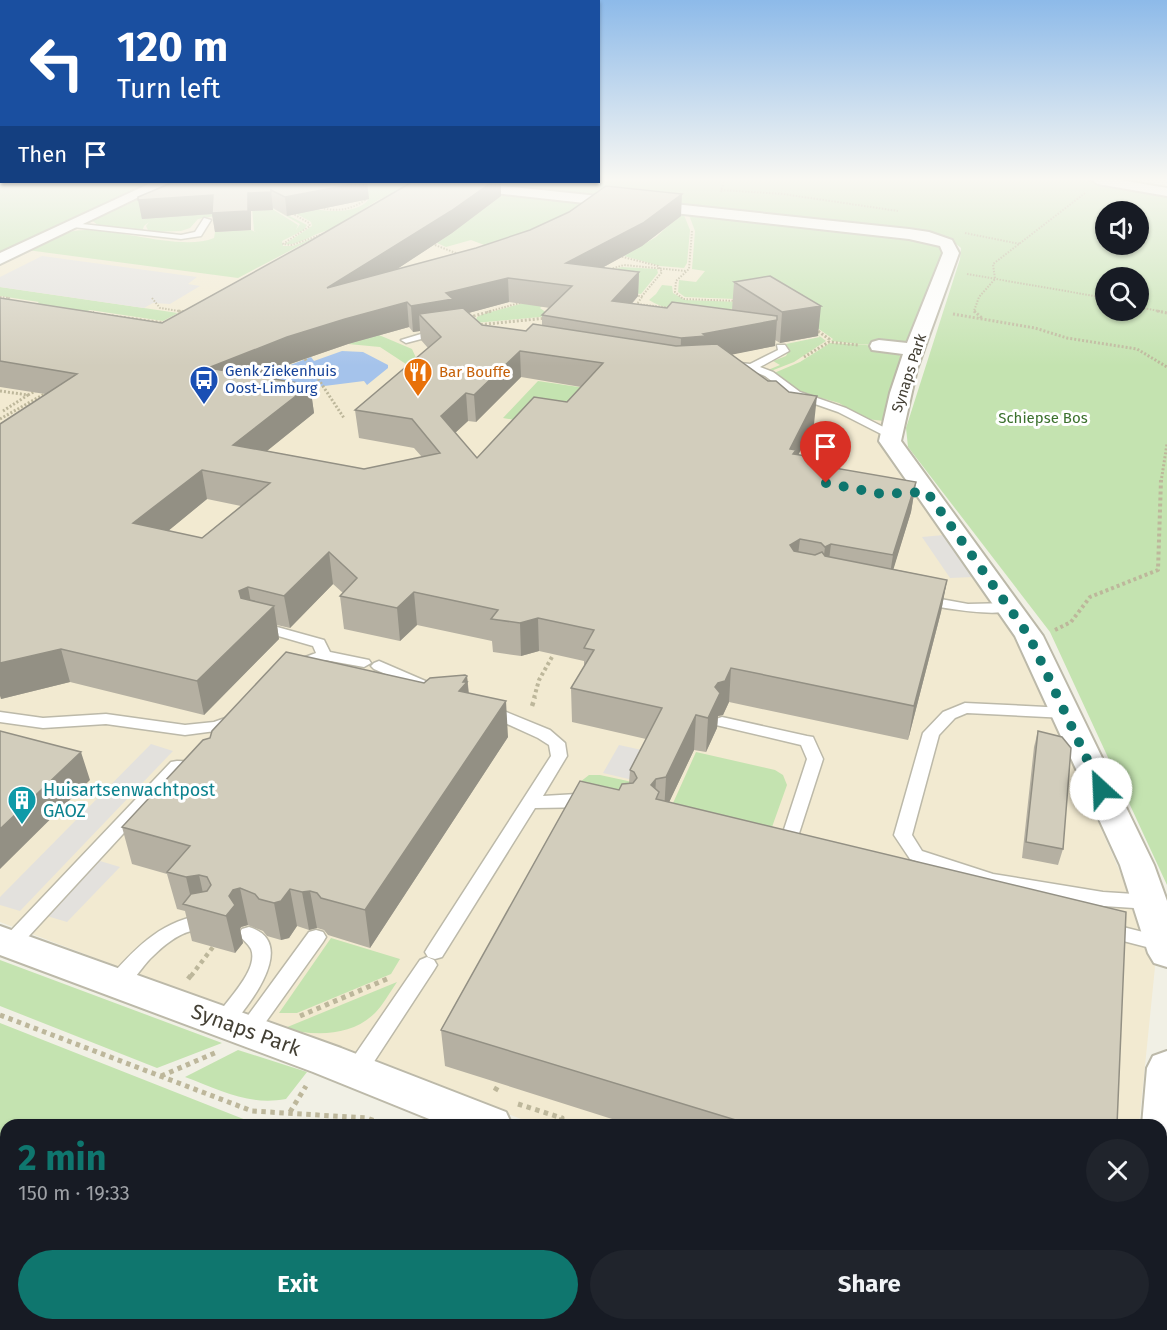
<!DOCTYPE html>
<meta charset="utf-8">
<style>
:root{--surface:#171b24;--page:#20242c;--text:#f1f3f6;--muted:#9ea1a6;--accent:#0f766e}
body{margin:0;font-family:"Fira Sans",sans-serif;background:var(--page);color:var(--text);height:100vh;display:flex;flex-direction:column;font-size:22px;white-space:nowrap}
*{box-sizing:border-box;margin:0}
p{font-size:20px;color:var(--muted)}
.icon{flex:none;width:33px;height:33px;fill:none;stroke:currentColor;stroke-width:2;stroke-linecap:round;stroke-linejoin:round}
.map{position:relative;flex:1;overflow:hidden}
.panel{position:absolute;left:0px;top:1119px;width:1167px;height:212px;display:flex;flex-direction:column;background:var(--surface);border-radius:18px 18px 0 0;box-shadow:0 2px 4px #0004}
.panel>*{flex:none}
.banner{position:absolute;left:0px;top:0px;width:600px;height:183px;box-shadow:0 2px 4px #0004;background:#1a4fa0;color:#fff;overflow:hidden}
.controls{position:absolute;left:1095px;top:201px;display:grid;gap:12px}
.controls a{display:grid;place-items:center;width:54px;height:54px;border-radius:50%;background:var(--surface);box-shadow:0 2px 4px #0004;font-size:30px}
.pin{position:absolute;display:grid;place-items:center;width:51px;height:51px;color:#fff;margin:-62px -26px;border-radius:50% 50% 50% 0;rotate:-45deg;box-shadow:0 0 6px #0007}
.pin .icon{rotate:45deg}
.me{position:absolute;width:66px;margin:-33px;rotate:335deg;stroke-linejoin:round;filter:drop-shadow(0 0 4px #0008)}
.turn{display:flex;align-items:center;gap:21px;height:126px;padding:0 18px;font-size:27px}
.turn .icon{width:78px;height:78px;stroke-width:2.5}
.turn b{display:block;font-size:42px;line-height:51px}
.then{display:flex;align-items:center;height:57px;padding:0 18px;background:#0003;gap:12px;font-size:22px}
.round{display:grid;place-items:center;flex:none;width:63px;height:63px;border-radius:32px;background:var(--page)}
.headline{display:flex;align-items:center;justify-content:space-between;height:102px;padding:0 18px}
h1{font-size:36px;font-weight:700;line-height:45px;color:var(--accent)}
.primary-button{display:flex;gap:12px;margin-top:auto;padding:12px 18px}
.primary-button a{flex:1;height:69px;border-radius:36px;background:var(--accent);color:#fff;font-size:24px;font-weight:700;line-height:69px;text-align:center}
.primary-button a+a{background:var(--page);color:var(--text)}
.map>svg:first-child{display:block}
.commercial{fill:#f2ead1}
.green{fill:#c4e3b0;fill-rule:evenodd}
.parking{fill:#e3e1dd}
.water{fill:#a5c3eb}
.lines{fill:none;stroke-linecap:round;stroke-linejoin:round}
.service-casing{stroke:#bcb9a9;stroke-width:3}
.minor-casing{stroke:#bcb9a9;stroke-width:4}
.path-far4{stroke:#bdb79b;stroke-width:2;stroke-dasharray:1.5 1.5;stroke-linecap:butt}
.path-far3{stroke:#bdb79b;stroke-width:3;stroke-dasharray:2 2;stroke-linecap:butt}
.path-far2{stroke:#bdb79b;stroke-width:4;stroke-dasharray:3 3;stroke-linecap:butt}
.path-far1{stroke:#bdb79b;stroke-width:4.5;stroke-dasharray:4 4;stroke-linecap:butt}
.path{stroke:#bdb79b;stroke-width:5;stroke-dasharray:4.5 4.5;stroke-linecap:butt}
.service{fill:#fff;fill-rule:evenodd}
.minor{fill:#fff;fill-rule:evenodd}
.wall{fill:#b5b0a2;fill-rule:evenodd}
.shaded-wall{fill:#939084}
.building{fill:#d2cdbc;stroke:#939084;stroke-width:1.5;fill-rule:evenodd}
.route{stroke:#0f766e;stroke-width:10;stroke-dasharray:0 18}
.labels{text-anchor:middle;stroke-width:6;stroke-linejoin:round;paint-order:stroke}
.far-transit-label{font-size:15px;fill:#164399;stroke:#fff;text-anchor:start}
.far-food-label{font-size:15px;fill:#c56008;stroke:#fff;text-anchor:start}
.far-street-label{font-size:15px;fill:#444035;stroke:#fff}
.far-park-label{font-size:15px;fill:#3b712d;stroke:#fff}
.culture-label{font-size:18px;fill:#0d838f;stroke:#fff;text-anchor:start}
.near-street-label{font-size:21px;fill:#444035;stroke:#fff}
</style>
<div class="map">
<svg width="1167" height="1330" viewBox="0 0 1167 1330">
<rect width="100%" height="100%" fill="#f1f0e5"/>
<!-- commercial -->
<path class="commercial" d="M 171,182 L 419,182 L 700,213 L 909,335 L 900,357 L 884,421 L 881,444 L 892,464 L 1015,632 L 1141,920 L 1155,967 L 1139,1125 L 537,1125 L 0,922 L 0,262 Z"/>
<!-- green -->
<path class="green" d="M 0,180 L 2,182 L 156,182 L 0,255 Z
M 599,180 L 1083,180 L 1167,195 L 1167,885 L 1050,632 L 908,447 L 906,428 L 960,259 L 961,248 L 950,239 L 929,234 L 470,182 L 598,182 ZM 1106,212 L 1138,212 L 1138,244 L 1106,244 ZM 1106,278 L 1138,278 L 1138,310 L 1106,310 Z
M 167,182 L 198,182 L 215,216 L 198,219 L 190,228 L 181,231 L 149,232 L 146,226 L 149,222 L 144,226 L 143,229 L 147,232 L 99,226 L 90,219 Z
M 346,182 L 418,182 L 378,200 L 330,230 C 315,232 300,246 285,244 L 312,226 L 311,222 L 286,208 L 295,199 C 302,203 310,207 317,209 C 330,213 360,212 368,200 L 366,197 Z
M 506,192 L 688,211 L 684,215 L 690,230 L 687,263 L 684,268 L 660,266 L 624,256 L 656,237 L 678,217 L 508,254 L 471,240 L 446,247 L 437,243 Z
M 261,202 L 298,225 L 296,230 L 300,224 L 262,202 L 307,225 L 304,230 L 282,241 L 283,246 L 293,246 L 316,237 L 238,278 L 27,250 C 47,240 65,229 88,230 C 123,230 183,251 214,238 L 215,232 L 251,230 L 258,233 L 254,231 L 252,207 Z
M 693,212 L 907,236 L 938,244 L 944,250 L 915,338 C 888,349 859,344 831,341 L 833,339 L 806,320 L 760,300 L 685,297 L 678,292 L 679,280 L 696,282 L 705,271 L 692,269 L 695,231 L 689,215 Z
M 622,267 L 657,269 L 658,273 L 641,294 L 568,285 Z
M 662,285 L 672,286 L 673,293 L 685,300 L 769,303 C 733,309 681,320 649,300 L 656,294 Z
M 0,287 L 178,313 L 163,321 L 90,310 L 86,312 L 35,305 L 39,302 L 0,296 Z
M 554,295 L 540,308 L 551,316 L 475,323 L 477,317 L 483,314 Z
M 769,304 L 801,322 L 826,341 L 794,362 L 771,371 L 768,370 L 780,365 L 773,361 L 786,356 L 789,350 L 786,344 L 820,337 Z
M 379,335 L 412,349 L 417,360 L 409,366 L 380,347 L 348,344 Z
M 830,343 C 852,345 893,342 906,362 L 884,421 L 866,419 L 839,403 L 800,392 L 774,373 L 800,362 Z
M 538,381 L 599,390 L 566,429 L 503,418 Z
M 696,752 L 775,770 L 783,775 L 787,785 L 772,827 L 763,831 L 669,812 Z
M 589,775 L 600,775 L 637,783 L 627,803 L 580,782 Z
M 331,938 L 400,959 L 391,974 L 297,1013 L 279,1013 Z
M 0,960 L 222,1043 L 157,1068 L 0,1006 Z
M 397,982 C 390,992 383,1005 375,1013 C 352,1036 314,1037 285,1028 Z
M 0,1023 L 251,1122 L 294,1125 L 6,1125 L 6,1324 L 845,1324 L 858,1330 L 0,1330 Z
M 238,1050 L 307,1072 L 286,1099 C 248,1106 221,1090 185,1077 Z"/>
<!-- parking -->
<path class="parking" d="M 42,256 L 197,277 L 188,284 L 200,286 L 170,304 L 153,303 L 144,308 L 0,287 L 0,277 Z
M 944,535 L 973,577 L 950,578 L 922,537 Z
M 151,744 L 173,751 L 20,911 L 0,905 L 0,897 Z
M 619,745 L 651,752 L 637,781 L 603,773 Z
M 100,861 L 120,867 L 67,922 L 47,916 Z"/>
<!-- water -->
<path class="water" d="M 342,351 L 363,352 L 388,365 L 388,368 L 367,385 L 364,381 L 269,393 L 241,384 L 311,357 L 314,361 Z"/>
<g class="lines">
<!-- service casing -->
<g class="service-casing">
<path id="service" d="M 204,218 L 211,220 L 201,236 L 181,239 L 73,227 L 69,225 L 73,223 L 181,235 L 195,232 Z
M 441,328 L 446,331 L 444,333 L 406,343 L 401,340 Z
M 777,345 L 785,345 L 789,351 L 760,367 L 773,372 L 800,392 L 846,408 L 895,433 L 895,437 L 887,437 L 838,412 L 792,396 L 765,376 L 750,370 L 729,368 L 724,365 L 729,362 L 750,364 L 778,350 Z
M 924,596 L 968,604 L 1010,603 L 1017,607 C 1005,620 937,607 919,603 L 917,600 L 919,597 Z
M 259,622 L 324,640 L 330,652 L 369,660 L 371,663 L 364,667 L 325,660 L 302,668 L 292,668 L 290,665 L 292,662 L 316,653 L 313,646 L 254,629 L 252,626 Z
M 379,661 L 437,686 L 440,689 L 432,694 L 427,692 L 374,669 L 371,666 L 374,663 Z
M 965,703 L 1066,708 L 1074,713 L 1066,718 L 967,713 L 955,718 L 939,735 L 912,835 L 922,851 L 993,874 L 1103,892 L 1150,895 L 1157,897 L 1159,902 L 1157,907 L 1150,909 L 1103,906 L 992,887 L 910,859 L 894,835 L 923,733 L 943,712 Z
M 489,705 L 550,730 L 565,743 L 567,756 L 543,796 L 577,794 L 594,799 L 597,803 L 594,807 L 535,808 L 442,957 L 435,959 L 428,957 L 425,952 L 428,947 L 551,756 L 549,745 L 538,738 L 483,713 L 481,710 Z
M 0,712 L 43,718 L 106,714 L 185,725 L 214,722 L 234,715 L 242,720 L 240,723 L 223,730 L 185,735 L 106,724 L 43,728 L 0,722 Z
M 722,717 L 807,736 L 813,737 L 823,759 L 792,855 L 786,857 L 780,855 L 777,851 L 807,759 L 801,745 L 716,725 L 714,722 L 716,719 Z
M 177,761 L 205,762 L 207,766 L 205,770 L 181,771 L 17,949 L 10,951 L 3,949 L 0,944 L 3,939 L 171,762 Z
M 208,914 L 215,916 L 218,921 L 215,926 C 207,928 199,928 191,931 C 176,935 163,946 152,957 C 140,968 128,994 110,989 L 107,983 L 110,977 C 138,945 164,919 208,914 Z
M 1107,923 L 1167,938 L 1167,950 L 1162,951 L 1100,935 L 1097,930 L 1100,925 Z
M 249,927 C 292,940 261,988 244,1010 C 240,1015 235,1025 229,1028 C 225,1031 220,1029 216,1028 L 213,1022 C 222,1004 260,971 251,949 C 248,943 242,940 239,934 L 242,929 Z
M 316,930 L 323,932 L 326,937 L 323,942 L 255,1037 L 248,1039 L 241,1037 L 238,1031 L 241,1025 L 309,932 Z
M 427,957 L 434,960 L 437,965 L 434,970 L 364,1077 L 356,1080 L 348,1077 L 345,1071 L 348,1065 L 420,960 Z"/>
</g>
<!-- minor casing -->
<g class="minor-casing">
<path id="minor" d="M 1091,180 L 1120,180 L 1167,188 L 1167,196 L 1098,184 Z
M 153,182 L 170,182 L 0,264 L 0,253 Z
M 424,182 L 466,182 L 909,229 L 929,232 L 952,240 L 959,253 L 917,369 L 901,441 L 1043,636 L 1154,865 L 1167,901 L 1167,967 L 1154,963 L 1148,953 L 1120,865 L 1015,636 L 879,441 L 890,393 L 903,354 L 872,350 L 870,346 L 872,342 L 879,340 L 907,343 L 943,253 L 940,246 L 909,239 L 431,186 Z
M 0,926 L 341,1048 L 506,1112 L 512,1125 L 444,1125 L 313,1072 L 0,955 Z
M 1167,1051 L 1167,1173 L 1161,1175 L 1161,1125 L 1142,1125 L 1147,1068 L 1153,1056 Z
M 958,1324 L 1020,1324 L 1022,1330 L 960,1330 Z
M 1094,1324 L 1144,1324 L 1142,1330 L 1092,1330 Z"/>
</g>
<!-- path-far4 -->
<path class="path-far4" d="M 721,190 L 783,194 L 898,211
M 721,192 L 724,180
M 346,193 L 360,195 L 365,200 C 349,212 327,213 310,203 L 321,195 Z
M 292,213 L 309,223 L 310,226 L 283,244 L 292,245 L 328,232
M 692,231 L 689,269 L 676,281 L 675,292 L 683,299 L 738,301
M 965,233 L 1020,244
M 435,245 L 461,255
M 619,256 L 658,266 L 662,272 L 642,296 L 635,296
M 607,270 L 624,265 L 686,271
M 967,274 L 1106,298
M 0,297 L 9,298 L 4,300
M 642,297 L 637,304 L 672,308
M 152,298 L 160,308 L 185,312
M 1138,307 L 1164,312
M 90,312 L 94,312
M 487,312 L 523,302
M 976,312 L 974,311 L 979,297 L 995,279 L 993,264 L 1085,193"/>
<!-- path-far3 -->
<path class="path-far3" d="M 178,311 L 185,312
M 974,311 L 982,318
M 1157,311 L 1167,313
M 88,313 L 166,323
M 953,314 L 1035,328 L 1067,338 L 1137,349 L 1167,367
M 472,320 L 474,316 L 492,311
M 477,325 L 547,318
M 815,329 L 829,339 L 829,342
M 804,357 L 829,342 L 858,345
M 305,359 L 344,418
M 0,391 L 28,395 L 3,411
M 28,395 L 37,390
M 0,419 L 48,392
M 1161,482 L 1167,444"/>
<!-- path-far2 -->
<path class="path-far2" d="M 1055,630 L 1071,622 L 1090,597 L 1158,570 L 1161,480
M 534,698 L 539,680 L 552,657"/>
<!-- path-far1 -->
<path class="path-far1" d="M 532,706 L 535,697
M 191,976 L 213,947"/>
<!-- path -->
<path class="path" d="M 188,979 L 192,974
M 0,1015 L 252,1111 L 367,1118 L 385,1125
M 300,1016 L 387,979
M 161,1076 L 217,1052
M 495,1091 L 499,1084
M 518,1104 L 562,1118 L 559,1125
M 290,1112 L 306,1086
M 880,1324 L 894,1330"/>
<!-- service -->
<use href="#service" class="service"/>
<!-- minor -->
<use href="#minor" class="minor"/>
</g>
<!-- wall -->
<path class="wall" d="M 174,182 L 367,182 L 369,199 L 287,216 L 273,208 L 273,210 L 251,211 L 251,230 L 215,232 L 212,214 L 142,219 L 138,197 Z
M 412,182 L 501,182 L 501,196 L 452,233 L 397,269 L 681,216 L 642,246 L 602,268 L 639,272 L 638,296 L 632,304 L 667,308 L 732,310 L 734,282 L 770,276 L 818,336 L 780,343 L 775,340 L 775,346 L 732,354 L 814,424 L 798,455 L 819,466 L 916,482 L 911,512 L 893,569 L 947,580 L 941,612 L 908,740 L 729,702 L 723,715 L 718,716 L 717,728 L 706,752 L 694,750 L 669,802 L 1117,1125 L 631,1125 L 445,1066 L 441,1030 L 619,790 L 629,783 L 630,770 L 646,739 L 572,722 L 571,688 L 584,667 L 584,661 L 539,651 L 521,656 L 493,652 L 492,641 L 417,625 L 400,641 L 344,629 L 340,596 L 343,593 L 333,584 L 290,628 L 277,625 L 279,639 L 204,715 L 70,682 L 1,699 L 45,394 L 0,387 L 0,298 L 162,323 L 305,244 ZM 509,302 L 550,308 L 542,315 L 542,325 L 526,331 L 482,325 L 468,313 ZM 409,327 L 413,332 L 420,331 L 421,340 L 428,348 L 355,410 L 359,438 L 414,448 L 422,457 L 364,469 L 267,451 L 314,413 L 310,385 L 259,377 L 290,364 L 348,344 ZM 521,377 L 581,387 L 567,402 L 477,458 L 455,433 L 468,421 L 476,422 ZM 207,499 L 241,506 L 202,538 L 168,531 Z
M 467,676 L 469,693 L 508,737 L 370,948 L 328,935 L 324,930 L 317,928 L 309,930 L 297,926 L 289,938 L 281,940 L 267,936 L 263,931 L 248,925 L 241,927 L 240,929 L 243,943 L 235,953 L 192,941 L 185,911 L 177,909 L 167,874 L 132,864 L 122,827 L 424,683 Z
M 1038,731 L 1063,849 L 1058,865 L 1022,858 L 1034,747 Z"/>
<!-- shaded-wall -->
<path class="shaded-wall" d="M 364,182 L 367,182 L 369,199 L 287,216 L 285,197 Z
M 492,182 L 501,182 L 501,196 L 452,233 L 330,313 L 327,288 Z
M 271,190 L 273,210 L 251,211 L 251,230 L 215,232 L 212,214 L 142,219 L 138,200 L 248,193 Z
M 682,194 L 681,216 L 642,246 L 569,286 L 566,263 Z
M 639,272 L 638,296 L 612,326 L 612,301 Z
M 508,278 L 509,302 L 454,317 L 419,314 L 420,331 L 413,332 L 411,306 L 446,293 Z
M 407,302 L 409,327 L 348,344 L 290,364 L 213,396 L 208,368 L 287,337 L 345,319 Z
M 821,306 L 818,336 L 780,343 L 782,312 Z
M 777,320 L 775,346 L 680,365 L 681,338 Z
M 520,351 L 521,377 L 476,422 L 474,395 Z
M 310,385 L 314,413 L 238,474 L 233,445 Z
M 466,393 L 468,421 L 443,444 L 441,416 Z
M 817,396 L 814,424 L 794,463 L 790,449 Z
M 202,470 L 207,499 L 140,554 L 133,523 Z
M 916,482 L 911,512 L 888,587 L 893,555 Z
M 800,539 L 796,571 L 790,545 Z
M 831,544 L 827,576 L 821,579 L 825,547 Z
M 329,552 L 333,584 L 290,628 L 284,596 Z
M 947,580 L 941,612 L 908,740 L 914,706 Z
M 248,587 L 254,619 L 245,623 L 239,591 Z
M 414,592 L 417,625 L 400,641 L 397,608 Z
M 274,606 L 279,639 L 204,715 L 197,681 Z
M 538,618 L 539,651 L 521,656 L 520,623 Z
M 61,649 L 70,682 L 1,699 L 0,696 L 0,663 Z
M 731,668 L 729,702 L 723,715 L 718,716 L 717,728 L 706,752 L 708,718 L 715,687 Z
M 467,676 L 470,711 L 459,691 L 463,682 Z
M 506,701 L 508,737 L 370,948 L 365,910 Z
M 696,715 L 694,750 L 664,813 L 666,777 Z
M 81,752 L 90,780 L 0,869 L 0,829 Z
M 656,779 L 654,814 L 651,785 Z
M 199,875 L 207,911 L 193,907 L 186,877 Z
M 240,888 L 248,925 L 241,927 L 240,929 L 243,943 L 235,953 L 226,916 L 229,896 L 233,890 Z
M 290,889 L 297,926 L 289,938 L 281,940 L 274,903 Z
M 310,891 L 317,928 L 309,930 L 302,892 Z"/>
<!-- building -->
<path class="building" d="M 174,182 L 364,182 L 285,197 L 271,190 L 271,192 L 248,193 L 248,211 L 212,213 L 213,195 L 138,200 L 138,197 Z
M 412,182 L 492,182 L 451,211 L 327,288 L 476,248 L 530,230 L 569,212 L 606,186 L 682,194 L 643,223 L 566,263 L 639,272 L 612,301 L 667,308 L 672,302 L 777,316 L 777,320 L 703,334 L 706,336 L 681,338 L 542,315 L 572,286 L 508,278 L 446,293 L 453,299 L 411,306 L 407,302 L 345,319 L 287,337 L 208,368 L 310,385 L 233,445 L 364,469 L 440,453 L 412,419 L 355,410 L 441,337 L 419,314 L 463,308 L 482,325 L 526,331 L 533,324 L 676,346 L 717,344 L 768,381 L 776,381 L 789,392 L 817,396 L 790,449 L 796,450 L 793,454 L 820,458 L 817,465 L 916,482 L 893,555 L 831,544 L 825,547 L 821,543 L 800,539 L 790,545 L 794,551 L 815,555 L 822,552 L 825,556 L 947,580 L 914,706 L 731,668 L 725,681 L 718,683 L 715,687 L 720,693 L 708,718 L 696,715 L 666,777 L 656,779 L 651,785 L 659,792 L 656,799 L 1126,912 L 1117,1125 L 752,1125 L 441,1030 L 580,781 L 619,790 L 622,784 L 633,783 L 637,778 L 634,772 L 630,770 L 662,708 L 571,688 L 594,650 L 584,648 L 594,630 L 538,618 L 520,623 L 491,619 L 498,610 L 414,592 L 397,608 L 340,596 L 357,578 L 329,552 L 284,596 L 248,587 L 239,591 L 241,598 L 274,606 L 197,681 L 61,649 L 0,663 L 0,424 L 77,374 L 0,361 L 0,298 L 162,323 L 305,244 ZM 520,351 L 603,363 L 567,402 L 534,397 L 477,458 L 441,416 L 466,393 L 474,395 ZM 202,470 L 270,483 L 202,538 L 133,523 Z
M 770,276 L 821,306 L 782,312 L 734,282 Z
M 286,652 L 424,683 L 430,678 L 465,675 L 467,676 L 463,682 L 467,682 L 459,691 L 506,701 L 365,910 L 321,898 L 317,893 L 310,891 L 302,892 L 290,889 L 281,901 L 274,903 L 259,899 L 255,894 L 240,888 L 233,890 L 229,896 L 235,905 L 226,916 L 183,904 L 191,894 L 207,891 L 211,885 L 207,877 L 199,875 L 186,877 L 167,872 L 190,846 L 122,827 L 203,740 L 210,738 L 212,731 Z
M 0,731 L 81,752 L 0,829 Z
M 1038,731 L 1062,737 L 1071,748 L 1063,849 L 1026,842 Z"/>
<!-- sky -->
<linearGradient id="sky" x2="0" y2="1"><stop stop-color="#8dbae9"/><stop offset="0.49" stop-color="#f9f8f3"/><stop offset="1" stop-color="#f9f8f3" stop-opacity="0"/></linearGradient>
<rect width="1167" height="366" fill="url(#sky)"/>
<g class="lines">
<!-- route -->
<path class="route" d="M 826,483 L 882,494 L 927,492 L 1029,636 L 1101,789"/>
</g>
<!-- icons -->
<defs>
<g id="restaurant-pin" transform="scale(1.5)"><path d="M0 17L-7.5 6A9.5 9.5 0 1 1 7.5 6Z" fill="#e8710a" stroke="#fff"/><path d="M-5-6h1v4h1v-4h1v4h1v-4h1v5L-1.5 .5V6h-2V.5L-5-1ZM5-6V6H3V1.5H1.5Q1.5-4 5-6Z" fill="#fff"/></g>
<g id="bus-pin" transform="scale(1.5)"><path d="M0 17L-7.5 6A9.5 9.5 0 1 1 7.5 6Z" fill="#1a4fb4" stroke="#fff"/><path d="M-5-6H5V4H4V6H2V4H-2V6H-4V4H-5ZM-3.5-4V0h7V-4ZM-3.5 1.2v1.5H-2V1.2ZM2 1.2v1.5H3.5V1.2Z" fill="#fff"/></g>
<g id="building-pin" transform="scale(1.5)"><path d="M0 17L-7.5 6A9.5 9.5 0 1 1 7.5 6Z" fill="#0f9aa8" stroke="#fff"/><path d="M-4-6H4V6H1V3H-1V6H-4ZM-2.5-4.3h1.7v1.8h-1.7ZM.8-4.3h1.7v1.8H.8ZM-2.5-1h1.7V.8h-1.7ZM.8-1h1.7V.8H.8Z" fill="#fff"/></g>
</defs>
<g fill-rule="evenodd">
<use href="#restaurant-pin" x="418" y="372"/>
<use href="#bus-pin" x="204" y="380"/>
<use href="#building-pin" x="22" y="800"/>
</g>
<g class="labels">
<!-- far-transit labels -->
<g class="far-transit-label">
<text x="225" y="376">Genk Ziekenhuis<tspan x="225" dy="17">Oost-Limburg</tspan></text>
</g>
<!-- far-food labels -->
<g class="far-food-label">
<text x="439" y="377">Bar Bouffe</text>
</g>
<!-- far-street labels -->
<g class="far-street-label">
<text transform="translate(909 373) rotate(-72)" y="5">Synaps Park</text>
</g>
<!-- far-park labels -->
<g class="far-park-label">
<text x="1043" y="423">Schiepse Bos</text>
</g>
<!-- culture labels -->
<g class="culture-label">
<text x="43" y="796">Huisartsenwachtpost<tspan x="43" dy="21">GAOZ</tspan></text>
</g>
<!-- near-street labels -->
<g class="near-street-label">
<text transform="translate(246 1030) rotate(20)" y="7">Synaps Park</text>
</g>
</g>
</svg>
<div class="controls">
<a><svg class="icon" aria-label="sound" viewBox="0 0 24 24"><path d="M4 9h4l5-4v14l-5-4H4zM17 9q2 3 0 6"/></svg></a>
<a><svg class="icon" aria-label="search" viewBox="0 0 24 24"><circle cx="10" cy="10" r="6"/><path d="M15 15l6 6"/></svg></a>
</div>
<div class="pin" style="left:826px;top:483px;background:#d93025"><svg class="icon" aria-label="arrive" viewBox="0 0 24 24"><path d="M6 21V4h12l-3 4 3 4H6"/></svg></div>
<svg class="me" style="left:1101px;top:789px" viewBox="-20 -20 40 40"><circle r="19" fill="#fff"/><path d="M0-13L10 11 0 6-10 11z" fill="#0f766e"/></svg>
<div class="banner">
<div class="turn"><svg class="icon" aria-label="left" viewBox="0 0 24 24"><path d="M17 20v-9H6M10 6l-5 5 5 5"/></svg><div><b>120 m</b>Turn left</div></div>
<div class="then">Then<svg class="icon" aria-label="arrive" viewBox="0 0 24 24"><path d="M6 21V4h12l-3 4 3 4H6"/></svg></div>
</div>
<section class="panel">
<div class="headline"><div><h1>2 min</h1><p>150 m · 19:33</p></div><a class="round"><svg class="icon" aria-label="close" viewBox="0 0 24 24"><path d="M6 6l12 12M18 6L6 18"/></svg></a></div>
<div class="primary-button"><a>Exit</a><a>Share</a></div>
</section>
</div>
